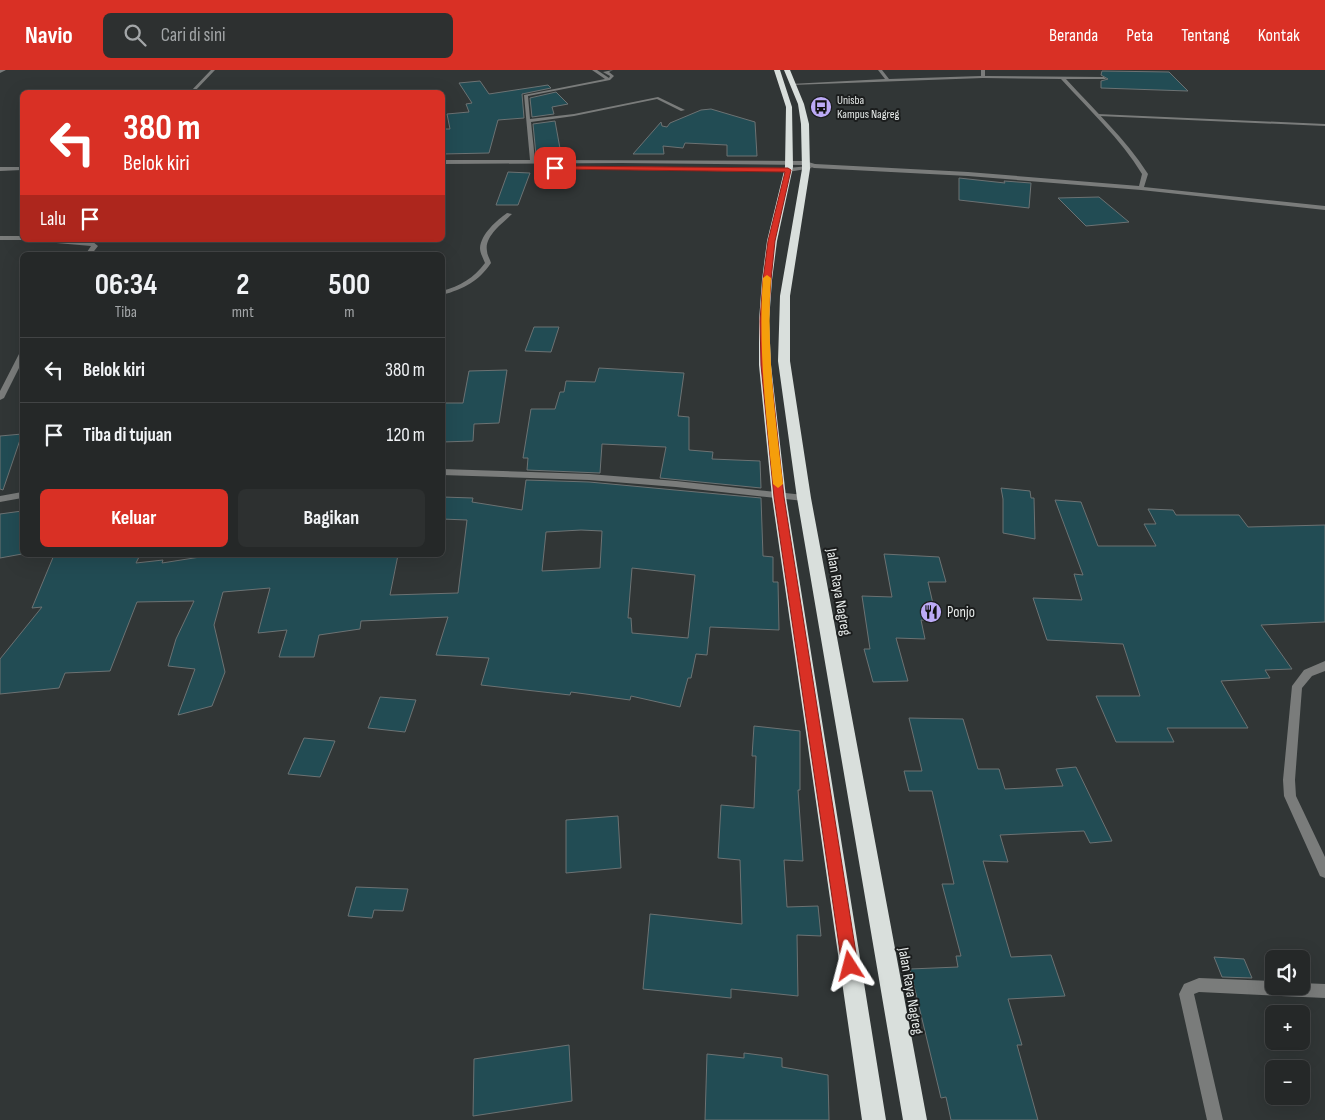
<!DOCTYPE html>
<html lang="id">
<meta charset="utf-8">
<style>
:root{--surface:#252828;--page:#2d3030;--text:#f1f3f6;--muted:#a3a6a8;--line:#424445;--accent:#d93025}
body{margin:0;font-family:"Sofia Sans Condensed",sans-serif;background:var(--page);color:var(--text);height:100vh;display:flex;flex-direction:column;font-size:19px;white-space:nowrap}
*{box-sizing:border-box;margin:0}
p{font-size:16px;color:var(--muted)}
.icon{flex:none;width:28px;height:28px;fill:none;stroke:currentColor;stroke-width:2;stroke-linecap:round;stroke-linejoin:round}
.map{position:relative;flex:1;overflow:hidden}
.details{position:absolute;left:20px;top:182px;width:425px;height:305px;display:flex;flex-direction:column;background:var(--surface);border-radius:8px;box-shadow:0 5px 20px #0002,0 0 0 1px var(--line)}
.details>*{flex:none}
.top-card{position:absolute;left:20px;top:20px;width:425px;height:152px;border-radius:8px;box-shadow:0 5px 20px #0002,0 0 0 1px var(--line);background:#d93025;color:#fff;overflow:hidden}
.controls{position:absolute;left:1265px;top:880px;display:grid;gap:10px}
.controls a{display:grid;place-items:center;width:45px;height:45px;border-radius:8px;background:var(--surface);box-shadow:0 5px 20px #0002,0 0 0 1px var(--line);font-size:25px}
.pin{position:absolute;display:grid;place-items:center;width:42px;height:42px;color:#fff;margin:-21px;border-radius:10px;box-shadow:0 2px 8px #0006}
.me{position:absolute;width:55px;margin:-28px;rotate:351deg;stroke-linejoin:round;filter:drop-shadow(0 0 4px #0008)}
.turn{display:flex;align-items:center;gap:18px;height:105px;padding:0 20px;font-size:22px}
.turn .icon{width:65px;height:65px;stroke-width:2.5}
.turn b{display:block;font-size:35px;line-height:42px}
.then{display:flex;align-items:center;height:48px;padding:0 20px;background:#0003;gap:10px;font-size:19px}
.eta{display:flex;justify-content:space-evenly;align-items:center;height:85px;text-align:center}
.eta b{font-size:30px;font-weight:700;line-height:35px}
.button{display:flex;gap:10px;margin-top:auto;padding:10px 20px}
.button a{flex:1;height:58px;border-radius:8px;background:var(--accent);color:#fff;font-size:20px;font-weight:700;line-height:58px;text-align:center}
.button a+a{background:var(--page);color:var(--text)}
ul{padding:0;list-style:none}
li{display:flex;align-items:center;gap:15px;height:65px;padding:0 20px;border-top:1px solid var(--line)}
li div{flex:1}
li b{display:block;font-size:19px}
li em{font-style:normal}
header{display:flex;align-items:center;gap:30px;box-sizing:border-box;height:70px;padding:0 25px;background:var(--accent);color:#fff}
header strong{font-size:24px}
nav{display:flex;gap:28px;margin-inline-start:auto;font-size:18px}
.search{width:350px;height:45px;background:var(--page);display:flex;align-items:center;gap:12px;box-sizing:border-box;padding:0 18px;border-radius:8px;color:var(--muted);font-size:19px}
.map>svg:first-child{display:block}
.building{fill:#224c54;stroke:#6c7273;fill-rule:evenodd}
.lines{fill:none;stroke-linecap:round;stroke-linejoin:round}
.lane{fill:#7a7c7b;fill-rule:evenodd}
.street{fill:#7a7c7b;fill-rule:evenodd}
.highway{fill:#d9dfdc;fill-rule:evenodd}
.route{fill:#d93025;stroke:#8d1f18}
.slow{fill:#f59e0b}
.labels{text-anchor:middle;stroke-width:4;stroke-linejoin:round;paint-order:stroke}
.far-poi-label{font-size:12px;fill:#e6eae9;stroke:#1b1d1d;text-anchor:start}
.street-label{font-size:15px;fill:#e6eae9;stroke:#1b1d1d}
.poi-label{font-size:15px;fill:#e6eae9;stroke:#1b1d1d;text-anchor:start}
</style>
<header>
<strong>Navio</strong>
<div class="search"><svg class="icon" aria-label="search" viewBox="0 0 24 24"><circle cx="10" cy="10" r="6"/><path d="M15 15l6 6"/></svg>Cari di sini</div>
<nav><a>Beranda</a><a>Peta</a><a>Tentang</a><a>Kontak</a></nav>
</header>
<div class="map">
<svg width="1325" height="1050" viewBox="0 0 1325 1050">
<rect width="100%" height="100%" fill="#313636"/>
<!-- building -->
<path class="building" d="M 1102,1 L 1169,2 L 1188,21 L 1101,18 L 1101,11 L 1108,9 L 1101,5 Z
M 480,11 L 489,24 L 548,15 L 551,18 L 522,24 L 524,48 L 498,50 L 489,83 L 442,84 L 442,59 L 450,59 L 447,44 L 469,42 L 466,34 L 472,33 L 459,13 Z
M 556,22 L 568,34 L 552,37 L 554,44 L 532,47 L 530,28 Z
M 711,39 L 755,52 L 757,86 L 727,86 L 727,75 L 685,73 L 683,78 L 663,76 L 664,84 L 633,84 L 661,52 L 662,56 L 667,57 L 670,53 L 701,40 Z
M 555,51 L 561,84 L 536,85 L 533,54 Z
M 508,102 L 530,103 L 518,135 L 496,135 Z
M 959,108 L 1005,113 L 1004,111 L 1031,113 L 1029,138 L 959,130 Z
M 1099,127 L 1129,152 L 1086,156 L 1058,128 Z
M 534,257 L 559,257 L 551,282 L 525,281 Z
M 599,298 L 684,303 L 678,346 L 689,347 L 689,380 L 713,382 L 712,389 L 760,391 L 761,418 L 660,408 L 666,377 L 602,374 L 600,403 L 527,400 L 528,388 L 523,388 L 531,339 L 555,339 L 560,322 L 564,322 L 566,311 L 595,312 Z
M 507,300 L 499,353 L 474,354 L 473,371 L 442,372 L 442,333 L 463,333 L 469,301 Z
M 22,364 L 3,420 L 0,419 L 0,366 Z
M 526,410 L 589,412 L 761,428 L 763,486 L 773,487 L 773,512 L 778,512 L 779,560 L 710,557 L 707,585 L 696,584 L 691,608 L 688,608 L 680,637 L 631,626 L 630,630 L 571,622 L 570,625 L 481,615 L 489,588 L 436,585 L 448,547 L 361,551 L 360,559 L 319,565 L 314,587 L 279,587 L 287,560 L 258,563 L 270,518 L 223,522 L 214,555 L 225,602 L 212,636 L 178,645 L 195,599 L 168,596 L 176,569 L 194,531 L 137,532 L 110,601 L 65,603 L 59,618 L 0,624 L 0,589 L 42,537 L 32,538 L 54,485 L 140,485 L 136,493 L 163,490 L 162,493 L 213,485 L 398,485 L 390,525 L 458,523 L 467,450 L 442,449 L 442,427 L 473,428 L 472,432 L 522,440 ZM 581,460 L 602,461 L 600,498 L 542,501 L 546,462 ZM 632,498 L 695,505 L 688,568 L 632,563 L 631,548 L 628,548 Z
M 1001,418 L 1030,421 L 1031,428 L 1034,428 L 1035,469 L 1003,463 L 1003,429 Z
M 1055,430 L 1081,432 L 1098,476 L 1156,476 L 1144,454 L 1156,454 L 1148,439 L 1173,440 L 1176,445 L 1239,445 L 1248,457 L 1325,455 L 1325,552 L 1261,555 L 1292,599 L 1265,600 L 1270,608 L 1221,611 L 1248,658 L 1167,658 L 1174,672 L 1116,672 L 1096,626 L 1140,626 L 1123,574 L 1047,570 L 1033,528 L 1082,530 L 1074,504 L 1083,505 Z
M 22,441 L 22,484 L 0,488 L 0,444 Z
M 884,484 L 939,487 L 946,512 L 928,512 L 937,551 L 921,550 L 925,569 L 896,568 L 908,611 L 873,612 L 864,579 L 870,579 L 862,526 L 892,527 Z
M 380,627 L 416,630 L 405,662 L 368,658 Z
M 909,648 L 963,649 L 978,699 L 999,699 L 1005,719 L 1063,716 L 1056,699 L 1076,697 L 1112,771 L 1090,773 L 1084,761 L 1000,765 L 1008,792 L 983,791 L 1011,887 L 1051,885 L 1065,926 L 1008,929 L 1022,975 L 1017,975 L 1038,1050 L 951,1050 L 946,1027 L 941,1028 L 910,899 L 958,897 L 956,886 L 961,886 L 942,814 L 954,814 L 932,721 L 909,721 L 904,701 L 922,701 Z
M 754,656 L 800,661 L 800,720 L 798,720 L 803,791 L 784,790 L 787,837 L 818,836 L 821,866 L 797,865 L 798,926 L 731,919 L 731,928 L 643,919 L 650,844 L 742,854 L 740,790 L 718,788 L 721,735 L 754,738 L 756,686 L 752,686 Z
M 304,668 L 335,671 L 320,707 L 288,704 Z
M 618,746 L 621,798 L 566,803 L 566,750 Z
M 356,817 L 408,819 L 403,841 L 374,840 L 372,848 L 348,846 Z
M 1214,887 L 1244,889 L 1252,908 L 1222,907 Z
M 569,975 L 572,1031 L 473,1046 L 474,989 Z
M 744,983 L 782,988 L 782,997 L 828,1005 L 829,1050 L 705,1050 L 707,984 L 744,988 Z"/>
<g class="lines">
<!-- lane -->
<path class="lane" d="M 1097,44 L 1325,54 L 1325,56 L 1099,46 Z"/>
<!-- street -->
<path class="street" d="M 0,0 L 6,0 L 0,3 Z
M 211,0 L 215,0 L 194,22 L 190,22 Z
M 592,0 L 597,0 L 609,8 L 610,6 L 603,2 L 613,0 L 609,2 L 614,6 L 610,10 L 528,26 L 530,49 L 574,44 L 658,27 L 685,40 L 681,41 L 657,29 L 574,46 L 531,52 L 535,90 L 805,91 L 815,94 L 968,102 L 1139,116 L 1142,104 C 1120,68 1089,40 1061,9 L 983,8 L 792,15 L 790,14 L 885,9 L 878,0 L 882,0 L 889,9 L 981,6 L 981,0 L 985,0 L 985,6 L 1104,7 L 1106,9 L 1066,9 C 1094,40 1125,68 1148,104 L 1144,117 L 1325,136 L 1325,140 L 1141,120 L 968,106 L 814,98 L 805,95 L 621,93 L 442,94 L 442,90 L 530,90 L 524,25 L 605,9 Z
M 553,96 L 788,98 L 809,96 L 812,98 L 788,102 L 551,99 L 551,97 Z
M 0,97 L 22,97 L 22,100 L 0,101 Z
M 507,143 L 512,144 C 503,153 484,166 487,181 C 487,185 490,189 491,193 C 479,211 464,219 442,225 L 442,221 C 460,216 474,208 485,193 C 483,188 480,183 480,178 C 481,164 497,150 507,143 Z
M 0,166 L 22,166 L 22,170 L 0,170 Z
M 42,170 L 93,172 L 98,176 L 91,185 L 85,185 L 91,176 L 45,172 Z
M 19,284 L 22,284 L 22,292 L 4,328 L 0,330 L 0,321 Z
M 442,399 L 589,404 L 676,411 L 804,425 L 808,428 L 804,431 L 676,417 L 589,410 L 442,405 Z
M 22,422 L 22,428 L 0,432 L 0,426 Z
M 1325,591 L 1325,601 L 1312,606 L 1302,618 L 1295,710 L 1296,726 L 1325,787 L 1325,808 L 1320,806 L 1284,726 L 1283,710 L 1292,616 L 1304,600 Z
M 1199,908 L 1274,911 L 1274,916 L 1301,916 L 1301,913 L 1325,914 L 1325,928 L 1199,922 L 1194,924 L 1223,1050 L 1207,1050 L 1179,924 L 1184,914 Z"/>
<!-- highway -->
<path class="highway" d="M 774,0 L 780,0 L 792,37 L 793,97 L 777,171 L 772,210 L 769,251 L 771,295 L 786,427 L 886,1050 L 862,1050 L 772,427 L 759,295 L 759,251 L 762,210 L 767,171 L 785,97 L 786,37 Z
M 784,0 L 790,0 L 804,34 L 809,54 L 810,99 L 790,226 L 790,291 L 811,428 L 927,1050 L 903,1050 L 797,428 L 778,291 L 780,226 L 802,99 L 801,54 L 798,34 Z"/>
</g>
<!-- route -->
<path class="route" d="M 555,96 L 788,98 L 791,100 L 775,171 L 771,210 L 768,251 L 770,295 L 784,427 L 858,896 L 855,902 L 850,904 L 844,902 L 842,896 L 774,427 L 761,295 L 760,251 L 763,210 L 768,171 L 785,102 L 552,99 Z"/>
<!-- slow -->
<path class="slow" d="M 767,205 L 771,208 C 766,277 775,345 783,414 L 778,418 L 773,414 C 766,345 758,277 763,208 Z"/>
<!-- icons -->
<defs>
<g id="bus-disc" transform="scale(1.125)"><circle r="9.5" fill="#bcaaf6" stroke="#1b1d1d"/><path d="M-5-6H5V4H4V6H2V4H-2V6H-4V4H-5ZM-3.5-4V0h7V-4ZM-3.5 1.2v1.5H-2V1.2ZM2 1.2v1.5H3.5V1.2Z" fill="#111"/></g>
<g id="restaurant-disc" transform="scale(1.125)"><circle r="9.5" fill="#bcaaf6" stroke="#1b1d1d"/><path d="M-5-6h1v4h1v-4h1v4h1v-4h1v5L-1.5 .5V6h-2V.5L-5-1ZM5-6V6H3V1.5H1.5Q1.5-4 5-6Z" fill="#111"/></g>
</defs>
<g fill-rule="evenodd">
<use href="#bus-disc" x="821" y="37"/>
<use href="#restaurant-disc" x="931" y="542"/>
</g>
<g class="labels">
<!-- far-poi labels -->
<g class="far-poi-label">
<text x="837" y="34">Unisba<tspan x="837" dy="14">Kampus Nagreg</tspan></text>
</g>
<!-- street labels -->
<g class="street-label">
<text transform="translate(839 522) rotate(80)" y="5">Jalan Raya Nagreg</text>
<text transform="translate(911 921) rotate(80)" y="5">Jalan Raya Nagreg</text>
</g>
<!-- poi labels -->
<g class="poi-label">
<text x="947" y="547">Ponjo</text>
</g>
</g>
</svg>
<div class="controls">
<a><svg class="icon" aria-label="sound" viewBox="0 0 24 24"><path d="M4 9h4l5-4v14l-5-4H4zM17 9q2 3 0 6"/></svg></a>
<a>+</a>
<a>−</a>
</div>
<div class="pin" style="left:555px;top:98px;background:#d93025"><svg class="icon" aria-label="arrive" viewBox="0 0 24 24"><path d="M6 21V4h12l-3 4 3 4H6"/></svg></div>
<svg class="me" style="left:850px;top:896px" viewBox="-20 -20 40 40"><path d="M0-17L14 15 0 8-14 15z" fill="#d93025" stroke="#fff" stroke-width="4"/></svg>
<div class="top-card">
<div class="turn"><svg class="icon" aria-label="left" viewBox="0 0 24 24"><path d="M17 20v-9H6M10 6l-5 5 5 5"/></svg><div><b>380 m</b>Belok kiri</div></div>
<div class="then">Lalu<svg class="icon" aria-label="arrive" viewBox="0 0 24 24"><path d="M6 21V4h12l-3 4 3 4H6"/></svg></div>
</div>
<section class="details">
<div class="eta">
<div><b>06:34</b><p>Tiba</p></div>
<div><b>2</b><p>mnt</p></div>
<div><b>500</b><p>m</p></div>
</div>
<ul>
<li><svg class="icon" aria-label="left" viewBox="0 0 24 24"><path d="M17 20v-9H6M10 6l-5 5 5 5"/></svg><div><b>Belok kiri</b></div><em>380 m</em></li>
<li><svg class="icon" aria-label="arrive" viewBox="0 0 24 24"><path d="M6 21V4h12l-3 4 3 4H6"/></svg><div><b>Tiba di tujuan</b></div><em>120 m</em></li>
</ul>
<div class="button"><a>Keluar</a><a>Bagikan</a></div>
</section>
</div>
